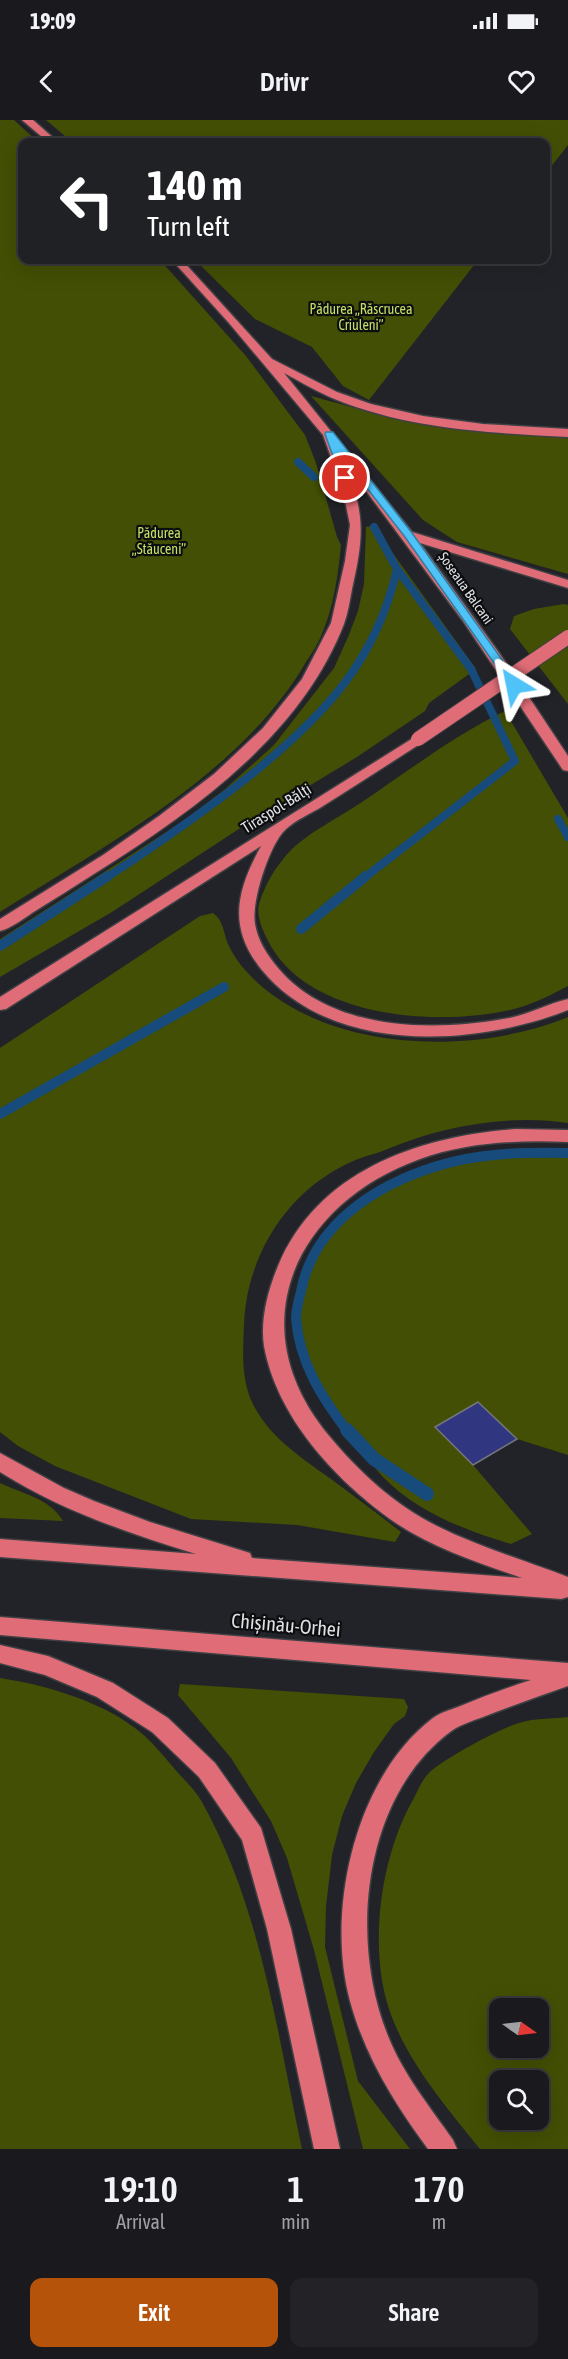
<!DOCTYPE html>
<meta charset="utf-8">
<style>
:root{--surface:#1a1a1e;--page:#232327;--text:#f1f3f6;--muted:#9fa1a4;--line:#38383c;--accent:#b45309}
body{margin:0;font-family:"Asap Condensed",sans-serif;background:var(--page);color:var(--text);height:100vh;display:flex;flex-direction:column;font-size:22px;white-space:nowrap}
*{box-sizing:border-box;margin:0}
p{font-size:20px;color:var(--muted)}
.icon{flex:none;width:33px;height:33px;fill:none;stroke:currentColor;stroke-width:2;stroke-linecap:round;stroke-linejoin:round}
.map{position:relative;height:2029px;overflow:hidden}
.details{display:flex;flex-direction:column;background:var(--surface);flex:1}
.details>*{flex:none}
.hud{position:absolute;left:18px;top:18px;width:532px;height:126px;border-radius:12px;box-shadow:0 6px 24px #0002,0 0 0 2px var(--line);background:#202124;color:#fff;overflow:hidden}
.needle{width:39px;rotate:104deg}
.fabs{position:absolute;left:489px;top:1878px;display:grid;gap:12px}
.fabs a{display:grid;place-items:center;width:60px;height:60px;border-radius:12px;background:var(--surface);box-shadow:0 6px 24px #0002,0 0 0 2px var(--line);font-size:30px}
.pin{position:absolute;display:grid;place-items:center;width:51px;height:51px;color:#fff;margin:-26px;border:3px solid #fff;border-radius:50%;box-shadow:0 2px 6px #0007}
.me{position:absolute;width:66px;margin:-33px;rotate:325deg;stroke-linejoin:round;filter:drop-shadow(0 0 4px #0008)}
.turn{display:flex;align-items:center;gap:21px;height:126px;padding:0 30px;font-size:27px}
.turn .icon{width:78px;height:78px;stroke-width:2.5}
.turn b{display:block;font-size:42px;line-height:51px}
.eta{display:flex;justify-content:space-evenly;align-items:center;height:102px;text-align:center}
.eta b{font-size:36px;font-weight:600;line-height:42px}
.primary-button{display:flex;gap:12px;margin-top:auto;padding:12px 30px}
.primary-button a{flex:1;height:69px;border-radius:12px;background:var(--accent);color:#fff;font-size:24px;font-weight:600;line-height:69px;text-align:center}
.primary-button a+a{background:var(--page);color:var(--text)}
.status{display:flex;justify-content:space-between;align-items:center;height:42px;padding:0 30px;background:var(--surface);direction:ltr}
.status svg{height:16px;fill:currentColor}
header{display:flex;justify-content:space-between;align-items:center;height:78px;padding:0 30px;background:var(--surface);font-size:27px;font-weight:600}
.map>svg:first-child{display:block}
.green{fill:#424f04;fill-rule:evenodd}
.lines{fill:none;stroke-linecap:round;stroke-linejoin:round}
.stream-far2{stroke:#164b7b;stroke-width:8}
.stream-far1{stroke:#164b7b;stroke-width:10}
.stream{stroke:#164b7b;stroke-width:14}
.building{fill:#303780;stroke:#74767b;stroke-width:1.5}
.highway-casing{stroke:#3f4044;stroke-width:3}
.highway{fill:#df6c77;fill-rule:evenodd}
.highway-bridge-casing{stroke:#3f4044;stroke-width:16;stroke-linecap:butt}
.highway-bridge{stroke:#df6c77;stroke-width:14}
.route{fill:#4fc3f7;stroke:#337fa1;stroke-width:1.5}
.labels{text-anchor:middle;stroke-width:4.5;stroke-linejoin:round;paint-order:stroke}
.far-park-label{font-size:14px;fill:#c5e065;stroke:#0c0d0f}
.far-street-label{font-size:14px;fill:#e0e0e4;stroke:#0c0d0f}
.street-label{font-size:16px;fill:#e0e0e4;stroke:#0c0d0f}
.near-street-label{font-size:20px;fill:#e0e0e4;stroke:#0c0d0f}
</style>
<div class="status"><b>19:09</b><svg viewBox="0 0 49 12"><path d="M0 12V9h3v3zM5 12V6h3v6zM10 12V3h3v9zM15 12V0h3v12zM26 1h20v11H26zM47 4h2v5h-2z"/></svg></div>
<header><svg class="icon" aria-label="back" viewBox="0 0 24 24"><path d="M15 5l-7 7 7 7"/></svg>Drivr<svg class="icon" aria-label="heart" viewBox="0 0 24 24"><path d="M12 20l-8-8c-3-5 5-10 8-4 3-6 11-1 8 4z"/></svg></header>
<div class="map">
<svg width="568" height="2029" viewBox="0 0 568 2029">
<rect width="100%" height="100%" fill="#222328"/>
<!-- green -->
<path class="green" d="M 0,0 L 14,0 L 38,22 L 22,22 L 22,140 L 160,140 L 246,236 L 305,315 L 316,343 L 337,417 L 341,425 C 338,455 334,486 322,514 C 318,524 312,533 306,542 C 241,654 107,724 0,792 Z
M 46,0 L 568,0 L 568,25 L 546,53 L 546,22 L 72,22 Z
M 195,140 L 478,140 L 369,280 L 343,266 L 312,227 L 255,199 Z
M 311,276 L 392,298 L 486,312 L 568,318 L 568,454 L 457,422 L 423,400 Z
M 377,405 L 392,432 L 476,549 L 429,583 L 425,591 L 357,637 L 248,703 L 112,792 L 0,857 L 0,819 L 182,702 L 224,670 L 274,625 L 334,548 L 348,517 L 358,491 L 364,464 L 366,407 Z
M 564,484 L 568,485 L 568,584 L 510,509 L 514,496 L 534,489 Z
M 505,591 L 568,698 L 568,866 C 553,874 535,883 518,888 C 446,907 319,900 274,831 C 267,820 255,798 259,784 C 265,764 276,746 291,730 C 307,714 339,697 359,684 C 407,652 453,616 505,591 Z
M 213,793 C 224,801 223,812 228,824 C 235,840 247,853 259,864 C 337,933 476,935 568,897 L 568,1003 C 510,994 443,1006 390,1028 C 377,1034 363,1036 351,1042 C 287,1071 247,1135 244,1204 C 243,1230 241,1256 251,1280 C 267,1317 305,1340 335,1362 C 357,1378 379,1395 401,1412 L 395,1422 L 297,1405 L 191,1399 L 55,1346 L 18,1326 L 0,1312 L 0,928 L 200,796 Z
M 516,1033 L 568,1033 L 568,1335 L 517,1319 L 478,1282 L 435,1307 L 473,1345 L 532,1414 L 511,1424 C 465,1410 418,1393 383,1357 C 368,1341 356,1320 343,1302 C 335,1290 322,1278 316,1265 C 307,1246 297,1217 296,1195 C 296,1181 301,1164 306,1151 C 337,1068 435,1041 516,1033 Z
M 0,1363 C 22,1374 50,1378 63,1401 L 0,1398 Z
M 0,1558 C 45,1565 98,1580 135,1608 C 150,1619 161,1633 173,1647 C 182,1658 195,1669 202,1682 C 261,1788 277,1912 302,2029 L 0,2029 Z
M 180,1564 L 404,1579 L 408,1587 L 405,1596 L 394,1604 L 374,1632 L 356,1663 L 342,1696 L 332,1735 L 326,1786 L 325,1827 L 358,1961 L 410,2029 L 363,2029 L 314,1830 L 287,1738 L 271,1701 L 231,1638 L 178,1575 Z
M 568,1597 L 568,2029 L 480,2029 C 446,1987 406,1940 389,1889 C 368,1826 381,1734 414,1678 C 418,1670 422,1660 428,1654 C 441,1640 499,1609 519,1603 C 533,1598 552,1599 568,1597 ZM 500,1888 L 538,1888 L 538,1928 L 500,1928 ZM 500,1960 L 538,1960 L 538,2000 L 500,2000 Z"/>
<g class="lines">
<!-- stream-far2 -->
<path class="stream-far2" d="M 298,342 L 314,357
M 558,699 L 568,717
M 106,758 C 156,725 205,691 252,654 C 324,595 376,542 397,449
M 364,758 L 515,641 L 471,549 L 397,449 L 374,407"/>
<!-- stream-far1 -->
<path class="stream-far1" d="M 301,809 L 366,756
M 0,826 L 108,756
M 0,994 L 224,867
M 348,1312 C 322,1278 299,1242 296,1198 C 296,1189 299,1180 301,1171 C 314,1104 376,1065 437,1046 C 480,1033 524,1032 568,1033"/>
<!-- stream -->
<path class="stream" d="M 347,1310 L 374,1339 L 427,1374"/>
</g>
<!-- building -->
<path class="building" d="M 478,1282 L 517,1319 L 473,1345 L 435,1307 Z"/>
<g class="lines">
<!-- highway casing -->
<g class="highway-casing">
<path id="highway" d="M 22,0 L 33,0 L 58,22 L 48,22 Z
M 172,140 L 182,140 L 272,239 L 337,272 L 371,284 L 423,296 L 483,304 L 568,309 L 568,317 C 491,313 409,309 337,280 C 319,273 301,262 284,253 L 412,412 L 568,460 L 568,468 L 420,423 L 507,544 L 568,636 L 568,651 L 563,650 L 463,501 L 346,344 C 365,396 364,416 352,469 C 350,480 348,493 344,504 C 301,615 194,691 97,752 C 75,766 53,780 32,793 C 22,800 11,808 0,811 L 0,799 L 103,735 L 159,696 L 214,654 L 263,608 L 302,559 L 331,503 L 345,441 L 350,405 L 343,371 L 323,315 L 229,203 Z
M 418,615 L 423,616 L 425,619 L 423,622 C 390,643 357,665 323,686 C 312,693 295,700 285,710 C 269,726 251,782 255,804 C 258,821 267,835 278,848 C 330,910 429,912 503,899 C 526,896 546,884 568,879 L 568,890 C 474,927 331,935 261,849 C 227,806 237,770 261,726 L 6,889 L 0,890 L 0,877 Z
M 516,1009 L 568,1010 L 568,1022 C 518,1020 468,1022 420,1039 C 295,1084 237,1207 330,1317 C 359,1352 396,1386 437,1406 C 479,1427 524,1440 568,1457 L 568,1477 L 561,1479 L 0,1437 L 0,1419 L 196,1434 C 128,1413 60,1390 0,1352 L 0,1333 L 64,1368 L 94,1381 L 150,1402 L 250,1433 L 252,1438 L 522,1458 C 477,1442 429,1427 390,1399 C 334,1358 277,1297 264,1226 C 260,1200 268,1170 278,1146 C 318,1050 420,1016 516,1009 Z
M 0,1497 L 568,1543 L 568,1566 C 540,1576 511,1586 483,1597 C 472,1601 459,1605 450,1612 C 362,1678 349,1821 388,1916 C 403,1954 430,1987 453,2020 L 457,2029 L 428,2029 C 394,1983 365,1936 350,1881 C 325,1790 356,1656 433,1598 C 441,1592 450,1590 458,1587 C 482,1577 506,1568 531,1560 L 0,1515 Z
M 0,1525 L 48,1536 L 113,1563 L 168,1598 L 215,1643 L 261,1708 L 291,1809 L 340,2029 L 314,2029 L 267,1809 L 242,1720 L 199,1657 L 152,1612 L 97,1577 L 45,1555 L 0,1543 Z"/>
</g>
<!-- highway -->
<use href="#highway" class="highway"/>
<!-- highway-bridge casing -->
<g class="highway-bridge-casing">
<path id="highway-bridge" d="M 418,619 L 568,517"/>
</g>
<!-- highway-bridge -->
<use href="#highway-bridge" class="highway-bridge"/>
</g>
<!-- route -->
<path class="route" d="M 326,312 L 333,312 L 412,413 L 520,565 L 518,567 L 511,567 L 405,417 L 342,336 L 350,358 L 342,361 L 325,314 Z"/>
<g class="labels">
<!-- far-park labels -->
<g class="far-park-label">
<text x="361" y="194">Pădurea „Răscrucea<tspan x="361" dy="16">Criuleni”</tspan></text>
<text x="159" y="418">Pădurea<tspan x="159" dy="16">„Stăuceni”</tspan></text>
</g>
<!-- far-street labels -->
<g class="far-street-label">
<text transform="translate(466 468) rotate(55)" y="5">Șoseaua Balcani</text>
</g>
<!-- street labels -->
<g class="street-label">
<text transform="translate(276 688) rotate(-32)" y="6">Tiraspol-Bălți</text>
</g>
<!-- near-street labels -->
<g class="near-street-label">
<text transform="translate(286 1505) rotate(5)" y="7">Chișinău-Orhei</text>
</g>
</g>
</svg>
<div class="fabs">
<a><svg class="needle" viewBox="-14 -14 28 28"><path d="M0-13l5 13h-10z" fill="#e53935"/><path d="M0 13l5-13h-10z" fill="#9fa1a4"/></svg></a>
<a><svg class="icon" aria-label="search" viewBox="0 0 24 24"><circle cx="10" cy="10" r="6"/><path d="M15 15l6 6"/></svg></a>
</div>
<div class="pin" style="left:345px;top:358px;background:#d93025"><svg class="icon" aria-label="arrive" viewBox="0 0 24 24"><path d="M6 21V4h12l-3 4 3 4H6"/></svg></div>
<svg class="me" style="left:514px;top:565px" viewBox="-20 -20 40 40"><path d="M0-17L14 15 0 8-14 15z" fill="#4fc3f7" stroke="#fff" stroke-width="4"/></svg>
<div class="hud">
<div class="turn"><svg class="icon" aria-label="left" viewBox="0 0 24 24"><path d="M17 20v-9H6M10 6l-5 5 5 5"/></svg><div><b>140 m</b>Turn left</div></div>
</div>
</div>
<section class="details">
<div class="eta">
<div><b>19:10</b><p>Arrival</p></div>
<div><b>1</b><p>min</p></div>
<div><b>170</b><p>m</p></div>
</div>
<div class="primary-button"><a>Exit</a><a>Share</a></div>
</section>
